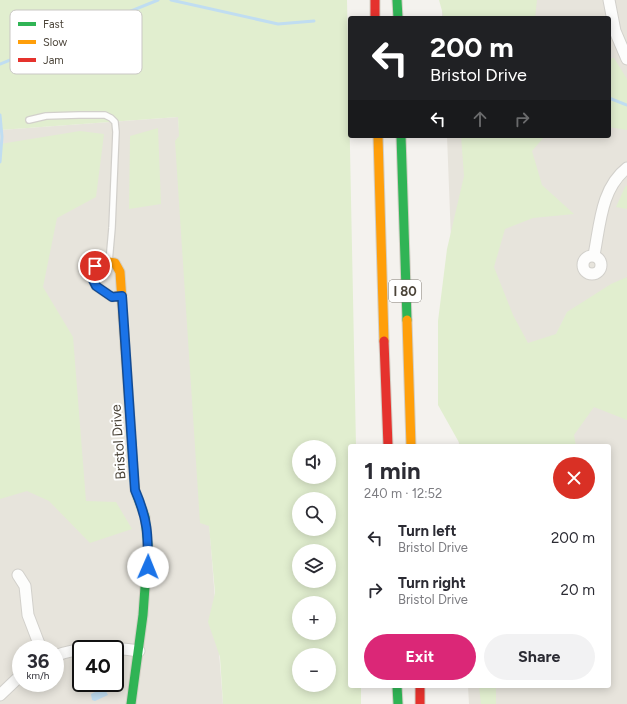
<!DOCTYPE html>
<meta charset="utf-8">
<style>
:root{--surface:#fff;--page:#f2f2f3;--text:#2b2b33;--muted:#7c7c81;--accent:#db2777}
body{margin:0;font-family:Figtree,sans-serif;background:var(--page);color:var(--text);height:100vh;display:flex;flex-direction:column;font-size:15px;white-space:nowrap}
*{box-sizing:border-box;margin:0}
p{font-size:13px;color:var(--muted)}
.icon{flex:none;width:22px;height:22px;fill:none;stroke:currentColor;stroke-width:2;stroke-linecap:round;stroke-linejoin:round}
.map{position:relative;flex:1;overflow:hidden}
.details{position:absolute;left:348px;top:444px;width:263px;height:244px;display:flex;flex-direction:column;background:var(--surface);border-radius:4px;box-shadow:0 2px 10px #0003}
.details>*{flex:none}
.top-card{position:absolute;left:348px;top:16px;width:263px;height:122px;border-radius:4px;box-shadow:0 2px 10px #0003;background:#202124;color:#fff;overflow:hidden}
.tools{position:absolute;left:292px;top:440px;display:grid;gap:8px}
.tools a{display:grid;place-items:center;width:44px;height:44px;border-radius:50%;background:var(--surface);box-shadow:0 2px 10px #0003;font-size:20px}
.speed{position:absolute;left:12px;top:640px;display:flex;gap:8px;font-size:20px;font-weight:700;text-align:center}
.speed>*{display:grid;place-content:center;width:52px;height:52px;border-radius:50%;background:var(--surface);box-shadow:0 2px 10px #0003;line-height:1}
.speed small{font-size:10px;font-weight:400}
.speed .limit{border:2px solid #111;border-radius:6px;background:#fff;color:#111}
.pin{position:absolute;display:grid;place-items:center;width:34px;height:34px;color:#fff;margin:-17px;border:2px solid #fff;border-radius:50%;box-shadow:0 1px 4px #0007}
.me{position:absolute;width:44px;margin:-22px;rotate:1deg;stroke-linejoin:round;filter:drop-shadow(0 0 3px #0008)}
.turn{display:flex;align-items:center;gap:14px;height:84px;padding:0 16px;font-size:18px}
.turn .icon{width:52px;height:52px;stroke-width:2.5}
.turn b{display:block;font-size:28px;line-height:34px}
.lanes{display:flex;align-items:center;height:38px;padding:0 16px;background:#0003;justify-content:center;gap:20px;direction:ltr}
.lanes .off{opacity:.35}
.round{display:grid;place-items:center;flex:none;width:42px;height:42px;border-radius:21px;background:var(--page)}
.summary{display:flex;align-items:center;justify-content:space-between;height:68px;padding:0 16px}
h1{font-size:24px;font-weight:700;line-height:30px}
.primary-button{display:flex;gap:8px;margin-top:auto;padding:8px 16px}
.primary-button a{flex:1;height:46px;border-radius:24px;background:var(--accent);color:#fff;font-size:16px;font-weight:700;line-height:46px;text-align:center}
.primary-button a+a{background:var(--page);color:var(--text)}
ul{padding:0;list-style:none}
li{display:flex;align-items:center;gap:12px;height:52px;padding:0 16px}
li div{flex:1}
li b{display:block;font-size:15px}
li em{font-style:normal}
.map>svg:first-child{display:block}
.residential{fill:#e7e4dc;fill-rule:evenodd}
.green{fill:#e1eecf;fill-rule:evenodd}
.water{fill:#c0ddf1}
.lines{fill:none;stroke-linecap:round;stroke-linejoin:round}
.stream{stroke:#c0ddf1;stroke-width:3}
.lane-casing{stroke:#d2d0cb;stroke-width:8}
.street-casing{stroke:#d2d0cb;stroke-width:13}
.fast-casing{stroke:#d3cfc5;stroke-width:11}
.slow-casing{stroke:#d3cfc5;stroke-width:11}
.jam-casing{stroke:#d3cfc5;stroke-width:11}
.lane{stroke:#fdfdfc;stroke-width:5.5}
.street{stroke:#fdfdfc;stroke-width:11}
.fast{stroke:#30b455;stroke-width:9}
.slow{stroke:#ff9f0a;stroke-width:9}
.jam{stroke:#e5322d;stroke-width:9}
.route-casing{stroke:#114b97;stroke-width:10}
.route{stroke:#1a73e8;stroke-width:7}
.labels{text-anchor:middle;stroke-width:4;stroke-linejoin:round;paint-order:stroke}
.shield{fill:#fff;stroke:#817c74;stroke-width:1}
.shield-label{font-size:13px;font-weight:bold;fill:#4b4439}
.street-label{font-size:14px;fill:#4b4439;stroke:#fff}
.key{fill:#fff;stroke:#c9c7c4;stroke-width:1}
.key-label{font-size:11px;fill:#4b4439}
</style>
<div class="map">
<svg width="627" height="704" viewBox="0 0 627 704">
<rect width="100%" height="100%" fill="#f4f2ee"/>
<!-- residential -->
<path class="residential" d="M 442,0 L 627,0 L 627,704 L 469,704 L 468,686 L 609,686 L 609,446 L 459,446 L 447,136 L 609,136 L 609,18 L 442,18 Z
M 178,117 L 223,704 L 0,704 L 0,130 ZM 21,649 L 55,649 L 55,683 L 21,683 ZM 81,649 L 115,649 L 115,683 L 81,683 Z"/>
<!-- green -->
<path class="green" d="M 0,0 L 347,0 L 356,446 L 350,446 L 350,686 L 361,686 L 361,704 L 223,704 L 220,657 L 208,622 L 215,593 L 209,526 L 200,523 L 175,141 L 179,136 L 178,117 L 0,130 ZM 299,447 L 329,447 L 329,477 L 299,477 ZM 299,499 L 329,499 L 329,529 L 299,529 ZM 299,551 L 329,551 L 329,581 L 299,581 ZM 299,603 L 329,603 L 329,633 L 299,633 ZM 299,655 L 329,655 L 329,685 L 299,685 Z
M 439,0 L 537,0 L 535,18 L 444,18 Z
M 614,58 L 627,79 L 627,130 L 609,127 L 609,59 Z
M 158,128 L 161,204 L 129,209 L 130,136 Z
M 80,131 L 104,134 L 96,197 L 57,218 L 43,287 L 73,337 L 86,501 L 116,502 L 132,529 L 90,543 L 49,501 L 27,491 L 0,499 L 0,144 Z
M 461,136 L 545,136 L 532,151 L 542,185 L 574,214 L 533,218 L 505,229 L 494,267 L 513,315 L 528,343 L 556,334 L 567,312 L 611,284 L 627,277 L 627,420 L 594,407 L 574,435 L 576,446 L 461,446 L 438,405 L 438,321 L 447,249 L 464,176 Z
M 627,185 L 627,209 L 616,207 L 625,187 Z
M 479,686 L 496,686 L 496,704 L 481,704 Z"/>
<!-- water -->
<path class="water" d="M 104,688 L 108,695 L 95,701 L 92,700 L 91,694 Z"/>
<g class="lines">
<!-- stream -->
<path class="stream" d="M 171,0 L 278,24 L 314,21
M 0,64 L 158,0
M 609,98 L 627,105
M 0,115 L 2,137 L 0,162"/>
<!-- lane casing -->
<g class="lane-casing">
<path id="lane" d="M 29,120 L 46,116 L 79,115 L 105,115 L 111,118 L 115,122 L 116,132 L 112,228 L 109,262"/>
</g>
<!-- street casing -->
<g class="street-casing">
<path id="street" d="M 609,0 L 615,31 L 627,59
M 594,255 C 600,225 601,188 627,168
M583 265a9 9 0 1 1 18 0a9 9 0 1 1-18 0Z
M 18,575 L 25,586 L 28,615 L 41,649
M 55,656 C 83,645 110,647 139,651
M 0,695 L 21,675"/>
</g>
<!-- fast casing -->
<g class="fast-casing">
<path id="fast" d="M 397,0 L 398,18
M 401,136 L 407,320
M 131,431 L 135,490 L 145,517 L 148,545 L 143,615 L 131,704
M 397,686 L 398,704"/>
</g>
<!-- slow casing -->
<g class="slow-casing">
<path id="slow" d="M 378,136 L 384,341
M 122,295 L 112,297 L 96,286 L 91,276 L 95,266 L 103,261 L 115,263 L 120,272 L 131,431
M 407,320 L 411,446"/>
</g>
<!-- jam casing -->
<g class="jam-casing">
<path id="jam" d="M 375,0 L 375,18
M 384,341 L 388,446
M 420,686 L 420,704"/>
</g>
<!-- lane -->
<use href="#lane" class="lane"/>
<!-- street -->
<use href="#street" class="street"/>
<!-- fast -->
<use href="#fast" class="fast"/>
<!-- slow -->
<use href="#slow" class="slow"/>
<!-- jam -->
<use href="#jam" class="jam"/>
</g>
<g class="lines">
<!-- route casing -->
<g class="route-casing">
<path id="route" d="M 95,266 L 91,276 L 96,286 L 112,297 L 122,296 L 135,490 C 148,520 148,534 148,567"/>
</g>
<!-- route -->
<use href="#route" class="route"/>
</g>
<g class="labels">
<!-- shield labels -->
<rect class="shield" x="389" y="280" width="32" height="22" rx="3"/>
<g class="shield-label">
<text x="405" y="296">I 80</text>
</g>
<!-- street labels -->
<g class="street-label">
<text transform="translate(118 442) rotate(-94)" y="5">Bristol Drive</text>
</g>
</g>
<!-- legend -->
<rect x="10" y="10" width="132" height="64" rx="6" class="key"/>
<rect x="18" y="22" width="18" height="4" fill="#30b455"/>
<rect x="18" y="40" width="18" height="4" fill="#ff9f0a"/>
<rect x="18" y="58" width="18" height="4" fill="#e5322d"/>
<g class="key-label">
<text x="43" y="28">Fast</text>
<text x="43" y="46">Slow</text>
<text x="43" y="64">Jam</text>
</g>
</svg>
<div class="tools">
<a><svg class="icon" aria-label="sound" viewBox="0 0 24 24"><path d="M4 9h4l5-4v14l-5-4H4zM17 9q2 3 0 6"/></svg></a>
<a><svg class="icon" aria-label="search" viewBox="0 0 24 24"><circle cx="10" cy="10" r="6"/><path d="M15 15l6 6"/></svg></a>
<a><svg class="icon" aria-label="layers" viewBox="0 0 24 24"><path d="M12 4l9 5-9 5-9-5zM3 14l9 5 9-5"/></svg></a>
<a>+</a>
<a>−</a>
</div>
<div class="speed"><div>36<small>km/h</small></div><div class="limit">40</div></div>
<div class="pin" style="left:95px;top:266px;background:#d93025"><svg class="icon" aria-label="arrive" viewBox="0 0 24 24"><path d="M6 21V4h12l-3 4 3 4H6"/></svg></div>
<svg class="me" style="left:148px;top:567px" viewBox="-20 -20 40 40"><circle r="19" fill="#fff"/><path d="M0-13L10 11 0 6-10 11z" fill="#1a73e8"/></svg>
<div class="top-card">
<div class="turn"><svg class="icon" aria-label="left" viewBox="0 0 24 24"><path d="M17 20v-9H6M10 6l-5 5 5 5"/></svg><div><b>200 m</b>Bristol Drive</div></div>
<div class="lanes"><svg class="icon" aria-label="left" viewBox="0 0 24 24"><path d="M17 20v-9H6M10 6l-5 5 5 5"/></svg><svg class="icon off" aria-label="ahead" viewBox="0 0 24 24"><path d="M12 20V5M6 11l6-6 6 6"/></svg><svg class="icon off" aria-label="right" viewBox="0 0 24 24"><path d="M7 20v-9h11M14 6l5 5-5 5"/></svg></div>
</div>
<section class="details">
<div class="summary"><div><h1>1 min</h1><p>240 m · 12:52</p></div><a class="round" style="background:#d93025;color:#fff"><svg class="icon" aria-label="close" viewBox="0 0 24 24"><path d="M6 6l12 12M18 6L6 18"/></svg></a></div>
<ul>
<li><svg class="icon" aria-label="left" viewBox="0 0 24 24"><path d="M17 20v-9H6M10 6l-5 5 5 5"/></svg><div><b>Turn left</b><p>Bristol Drive</p></div><em>200 m</em></li>
<li><svg class="icon" aria-label="right" viewBox="0 0 24 24"><path d="M7 20v-9h11M14 6l5 5-5 5"/></svg><div><b>Turn right</b><p>Bristol Drive</p></div><em>20 m</em></li>
</ul>
<div class="primary-button"><a>Exit</a><a>Share</a></div>
</section>
</div>
